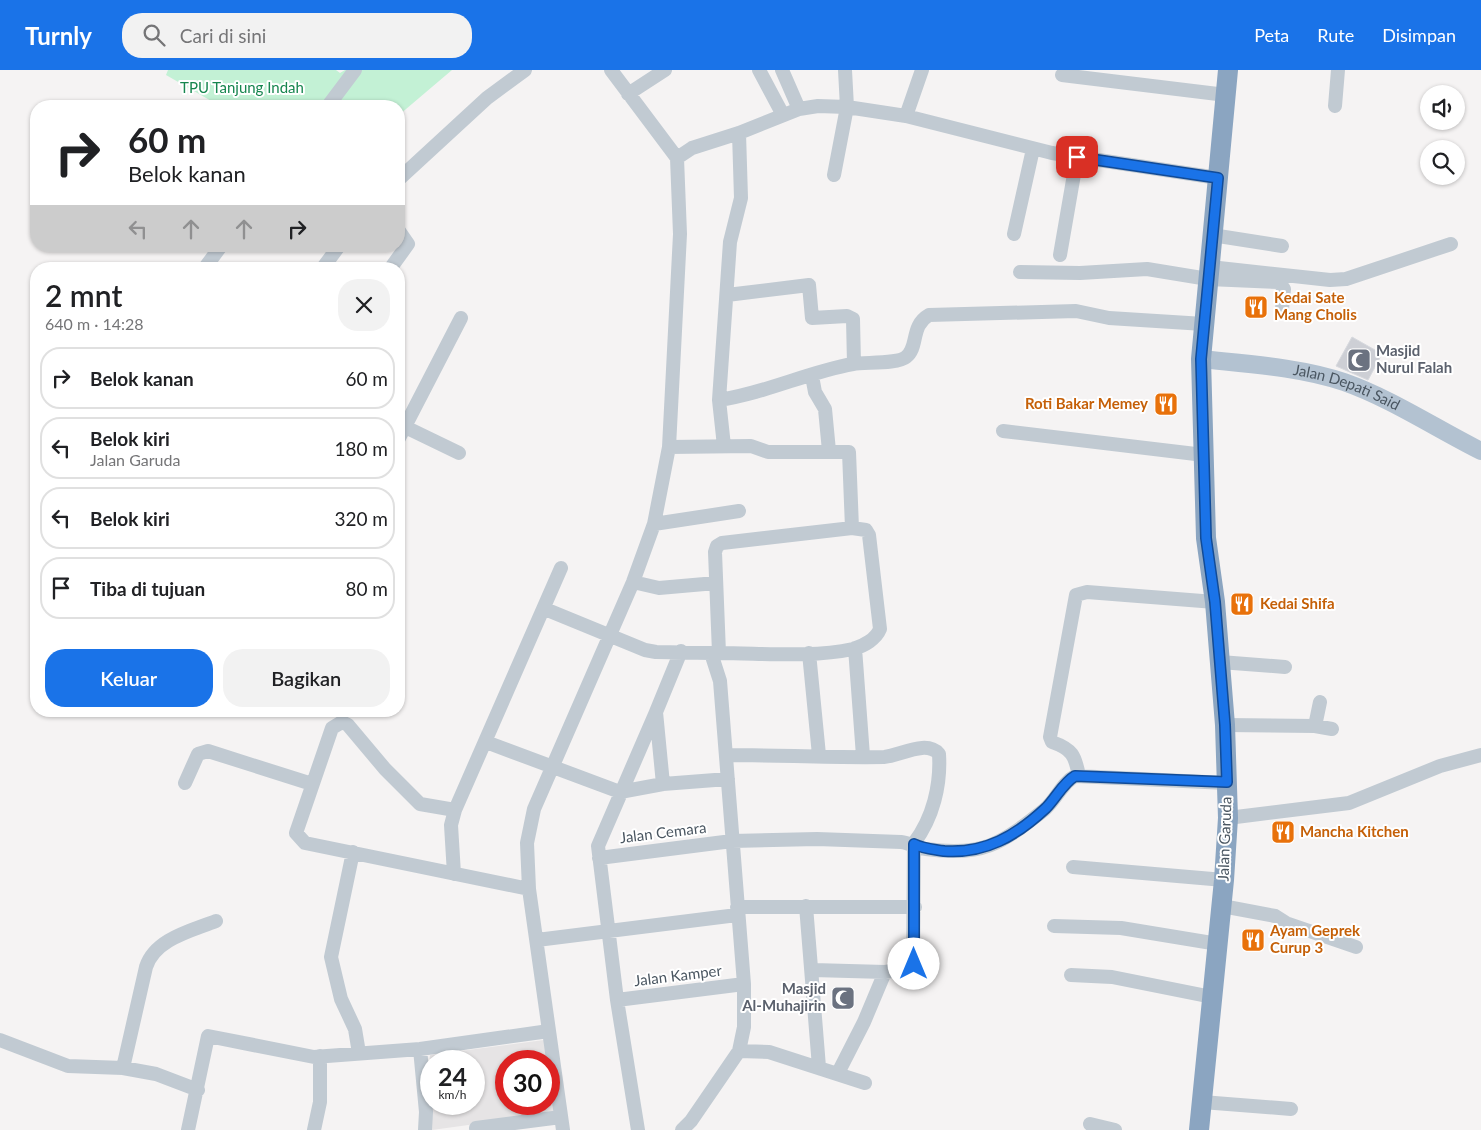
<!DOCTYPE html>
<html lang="id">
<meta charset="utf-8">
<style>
:root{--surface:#fff;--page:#f2f2f2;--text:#202124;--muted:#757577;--line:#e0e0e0;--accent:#1a73e8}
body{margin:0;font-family:Lato,sans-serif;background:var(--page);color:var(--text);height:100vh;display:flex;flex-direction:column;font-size:19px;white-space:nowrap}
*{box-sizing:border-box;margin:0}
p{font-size:16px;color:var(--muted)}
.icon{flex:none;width:28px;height:28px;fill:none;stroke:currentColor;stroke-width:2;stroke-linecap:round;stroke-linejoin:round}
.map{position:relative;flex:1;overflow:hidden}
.details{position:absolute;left:30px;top:192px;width:375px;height:455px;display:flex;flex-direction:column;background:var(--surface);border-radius:20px;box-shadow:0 1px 4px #0004}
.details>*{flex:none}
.banner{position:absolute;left:30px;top:30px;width:375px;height:152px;border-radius:20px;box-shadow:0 1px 4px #0004;background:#fff;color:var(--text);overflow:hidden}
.controls{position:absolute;left:1420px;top:15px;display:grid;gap:10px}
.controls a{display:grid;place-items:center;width:45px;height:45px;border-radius:50%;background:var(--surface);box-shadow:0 1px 4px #0004;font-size:25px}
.speed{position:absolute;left:420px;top:980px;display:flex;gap:10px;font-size:25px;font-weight:700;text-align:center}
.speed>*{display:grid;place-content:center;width:65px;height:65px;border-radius:50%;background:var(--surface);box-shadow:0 1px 4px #0004;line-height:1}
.speed small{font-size:12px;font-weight:400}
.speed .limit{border:8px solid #d22;background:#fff;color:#111}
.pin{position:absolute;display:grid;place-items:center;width:42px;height:42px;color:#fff;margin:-21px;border-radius:10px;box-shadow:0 2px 8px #0006}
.me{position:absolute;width:55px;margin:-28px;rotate:0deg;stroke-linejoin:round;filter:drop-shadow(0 0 4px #0008)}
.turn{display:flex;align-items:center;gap:18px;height:105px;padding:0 15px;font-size:22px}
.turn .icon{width:65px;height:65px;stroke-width:2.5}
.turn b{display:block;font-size:35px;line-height:42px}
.lanes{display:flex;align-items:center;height:48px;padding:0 15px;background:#0003;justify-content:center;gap:25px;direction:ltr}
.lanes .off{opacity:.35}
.round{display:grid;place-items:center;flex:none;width:52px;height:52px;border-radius:20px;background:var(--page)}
.head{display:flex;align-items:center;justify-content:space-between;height:85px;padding:0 15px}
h1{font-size:30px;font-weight:600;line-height:38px}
.cta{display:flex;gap:10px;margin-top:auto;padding:10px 15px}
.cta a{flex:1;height:58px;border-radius:20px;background:var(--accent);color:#fff;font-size:20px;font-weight:600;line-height:58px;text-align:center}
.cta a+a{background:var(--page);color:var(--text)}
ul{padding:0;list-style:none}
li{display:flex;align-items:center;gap:15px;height:62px;margin:0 10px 8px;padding:0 5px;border:2px solid var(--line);border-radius:20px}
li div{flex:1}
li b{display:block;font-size:19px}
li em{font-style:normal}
header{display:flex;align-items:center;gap:30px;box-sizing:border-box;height:70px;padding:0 25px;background:var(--accent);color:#fff}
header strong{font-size:24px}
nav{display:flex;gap:28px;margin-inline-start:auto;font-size:18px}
.search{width:350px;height:45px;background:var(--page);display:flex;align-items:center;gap:12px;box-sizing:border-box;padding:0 18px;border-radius:20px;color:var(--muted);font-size:19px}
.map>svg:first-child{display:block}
.education{fill:#e6e4e5}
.green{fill:#c3f1d5}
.building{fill:#cdcfd5;stroke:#d7d9de}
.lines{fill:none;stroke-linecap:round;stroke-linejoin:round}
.minor{stroke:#c1cad2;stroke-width:14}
.major{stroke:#b3c2d1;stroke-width:18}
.highway{stroke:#8ba5c1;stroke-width:20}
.route-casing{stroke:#114b97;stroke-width:12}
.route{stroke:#1a73e8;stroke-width:9}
.labels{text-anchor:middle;stroke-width:4;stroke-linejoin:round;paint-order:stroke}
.park-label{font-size:15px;fill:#17864f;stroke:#fff}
.food-label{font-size:15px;font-weight:bold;fill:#c56008;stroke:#fff;text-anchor:start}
.worship-label{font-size:15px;font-weight:bold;fill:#5b616d;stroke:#fff;text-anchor:start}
.street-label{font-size:15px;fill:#4a5661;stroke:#fff}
</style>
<header>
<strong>Turnly</strong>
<div class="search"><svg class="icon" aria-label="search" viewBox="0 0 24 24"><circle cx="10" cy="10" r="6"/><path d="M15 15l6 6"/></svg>Cari di sini</div>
<nav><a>Peta</a><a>Rute</a><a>Disimpan</a></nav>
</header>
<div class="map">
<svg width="1481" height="1060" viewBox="0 0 1481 1060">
<rect width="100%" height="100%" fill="#f5f3f3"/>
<!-- education -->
<path class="education" d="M 544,970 L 547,991 L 506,991 L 506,1034 L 549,1034 L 549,1003 L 554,1043 L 432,1060 L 431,1034 L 474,1034 L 474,991 L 431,991 L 431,1029 L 430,985 Z"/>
<!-- green -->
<path class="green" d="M 168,0 L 336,0 L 340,3 L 345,0 L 452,0 L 399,45 L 399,36 L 220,36 L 166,5 Z"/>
<!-- building -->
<path class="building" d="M 1352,267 L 1382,284 L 1368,310 L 1336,296 Z"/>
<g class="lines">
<!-- minor -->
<path class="minor" d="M 759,0 L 783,45
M 782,0 L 799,39
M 1062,5 L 1226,25
M 628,24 L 665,0
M 328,36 L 355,0
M 1335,36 L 1338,0
M 906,46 L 922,0
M 677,88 L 692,78 L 739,63 L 799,39 L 818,36 L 847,37 L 906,46 L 1052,83 L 1218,108
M 834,105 L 847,37 L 845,0
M 399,109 L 487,28 L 525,0
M 1014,164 L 1033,79
M 1212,165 L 1282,176
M 1060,185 L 1077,87
M 1210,197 L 1330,210 L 1346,209 L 1451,174
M 204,199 L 221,176
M 322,199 L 339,176
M 390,199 L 408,174 L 399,161
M 1020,202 L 1080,203 L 1147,199 L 1208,209 L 1279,212 L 1284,219 L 1282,239
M 727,225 L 809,215 L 812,248 L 847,246 L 853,249 L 854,294
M 812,306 L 815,322 L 825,339 L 829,381
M 719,330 C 766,323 808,302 853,294 C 865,292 898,294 906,287 C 919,277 910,256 929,245 L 1076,241 L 1109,248 L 1204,254
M 399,354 L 459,383
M 1003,361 L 1204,385
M 399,368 L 461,248
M 724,376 L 719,330 L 730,172 L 741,128 L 739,63
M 669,377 L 751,376 L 768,382 L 849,382 L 852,458
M 654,454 L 739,441
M 633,512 L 659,518 L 716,513
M 545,539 L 645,580 L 656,582 L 711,583 L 720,611 L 744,914 L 744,957 L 739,981 L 691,1051 L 682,1060
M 855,578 L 863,686
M 711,583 L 719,583 C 762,583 811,588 853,579 C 864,576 876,569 880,559 L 869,465 L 866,460 L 852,458 L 722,473 L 717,476 L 715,482 L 719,583
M 809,583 L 819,685
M 1220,592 L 1285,597
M 1225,655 L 1315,656 L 1332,659
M 1315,656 L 1320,632
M 486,672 L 620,722 L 663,714 L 728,709
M 726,685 C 779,685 832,688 884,687 C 900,686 926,669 939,684 C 941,715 933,748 914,773 L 913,898 L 885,902 L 813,900
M 1079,706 C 1075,685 1072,679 1052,672 L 1050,667 L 1076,525 L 1087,522 L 1215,532
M 185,713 L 198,684 L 208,681 L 312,714
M 663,714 L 656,642 L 681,581
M 455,740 L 420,734 L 385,699 L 348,655 L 342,652 L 332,658 L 296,763 L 305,773 L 529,819
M 1228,748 L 1349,733 L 1440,696 L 1481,685
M 353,782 L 331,887 L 341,929 L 355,959 L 359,983
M 599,788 L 732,771 L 817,769 L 901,772 C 910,773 917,778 926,779 C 983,787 1001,774 1044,740 C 1056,730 1062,713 1075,706 L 1227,713
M 1073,797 L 1224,810
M 454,804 L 451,755 L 455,740 L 561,498
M 806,836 L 819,997
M 1222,836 L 1275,846 L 1286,853 L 1356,877
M 737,837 L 915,837
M 1054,856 L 1121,858 L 1218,874
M 537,870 L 737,845
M 1071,905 L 1112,907 L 1212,927
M 617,930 L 744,914
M 0,970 L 68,996 L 123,998 L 156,1004 L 198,1020
M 420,979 L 426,1042 L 425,1060
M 739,981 L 769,982 L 865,1013
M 123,998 L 146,897 C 155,869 191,861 216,851
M 838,1003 L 864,952 L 885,902
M 1202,1032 L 1291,1039
M 1090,1054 L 1115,1060
M 476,1058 L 561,1047
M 188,1060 L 208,966 L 314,987 L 420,979 L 549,961
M 314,1060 L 320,1032 L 320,986
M 563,1060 L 529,819 L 527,773 L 534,739 L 633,512 L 654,454 L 669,377 L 680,164 L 677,88 L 611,0
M 638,1060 L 617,930 L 598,776 L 656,642"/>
<!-- major -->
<path class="major" id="s1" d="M 1201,289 C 1247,294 1300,297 1344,312 C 1390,328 1437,359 1481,381"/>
<!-- highway -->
<path class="highway" d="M 1199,1060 L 1224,810 L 1228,748 L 1225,655 L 1215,532 L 1206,468 L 1201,289 L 1228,0"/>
</g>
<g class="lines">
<!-- route casing -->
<g class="route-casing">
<path id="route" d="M 914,894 L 914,774 C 924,779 932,779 944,781 C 985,784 1016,766 1046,738 C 1056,728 1063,713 1075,706 L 1227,712 L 1225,655 L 1215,532 L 1206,468 L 1201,289 L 1218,108 L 1077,87"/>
</g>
<!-- route -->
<use href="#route" class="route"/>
</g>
<!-- icons -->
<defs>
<g id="restaurant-square" transform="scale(1.25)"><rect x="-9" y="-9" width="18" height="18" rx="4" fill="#e8710a" stroke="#fff"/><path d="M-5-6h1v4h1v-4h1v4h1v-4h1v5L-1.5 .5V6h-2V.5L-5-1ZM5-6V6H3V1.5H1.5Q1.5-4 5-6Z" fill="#fff"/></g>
<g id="mosque-square" transform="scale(1.25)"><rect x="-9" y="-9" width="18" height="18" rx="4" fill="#6b7280" stroke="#fff"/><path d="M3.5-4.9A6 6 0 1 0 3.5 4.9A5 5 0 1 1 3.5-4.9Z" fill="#fff"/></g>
</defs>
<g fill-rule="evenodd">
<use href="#restaurant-square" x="1256" y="237"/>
<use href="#mosque-square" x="1359" y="290"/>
<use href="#restaurant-square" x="1166" y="334"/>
<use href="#restaurant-square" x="1242" y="534"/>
<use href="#restaurant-square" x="1283" y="762"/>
<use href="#restaurant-square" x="1253" y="870"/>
<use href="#mosque-square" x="843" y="928"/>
</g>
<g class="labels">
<!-- park labels -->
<g class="park-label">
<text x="242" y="23">TPU Tanjung Indah</text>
</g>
<!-- food labels -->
<g class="food-label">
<text x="1274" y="233">Kedai Sate<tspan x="1274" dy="17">Mang Cholis</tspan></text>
<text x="1148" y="339" text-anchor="end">Roti Bakar Memey</text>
<text x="1260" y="539">Kedai Shifa</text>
<text x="1300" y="767">Mancha Kitchen</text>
<text x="1270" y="866">Ayam Geprek<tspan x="1270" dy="17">Curup 3</tspan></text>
</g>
<!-- worship labels -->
<g class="worship-label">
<text x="1376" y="286">Masjid<tspan x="1376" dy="17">Nurul Falah</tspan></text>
<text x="826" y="924" text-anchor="end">Masjid<tspan x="826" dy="17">Al-Muhajirin</tspan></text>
</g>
<!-- street labels -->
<g class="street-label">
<text dy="5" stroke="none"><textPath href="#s1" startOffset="149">Jalan Depati Said</textPath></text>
<text transform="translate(663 763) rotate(-7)" y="5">Jalan Cemara</text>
<text transform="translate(1225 769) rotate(-88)" y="5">Jalan Garuda</text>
<text transform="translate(678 906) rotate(-7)" y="5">Jalan Kamper</text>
</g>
</g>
</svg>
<div class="controls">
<a><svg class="icon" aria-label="sound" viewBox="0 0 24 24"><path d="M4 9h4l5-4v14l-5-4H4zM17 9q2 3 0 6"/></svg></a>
<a><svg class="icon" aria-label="search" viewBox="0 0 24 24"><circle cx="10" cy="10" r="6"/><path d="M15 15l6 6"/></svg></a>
</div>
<div class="speed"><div>24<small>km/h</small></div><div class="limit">30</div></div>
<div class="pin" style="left:1077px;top:87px;background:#d93025"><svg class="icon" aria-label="arrive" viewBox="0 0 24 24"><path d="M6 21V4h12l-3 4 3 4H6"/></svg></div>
<svg class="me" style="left:914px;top:894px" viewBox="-20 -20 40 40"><circle r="19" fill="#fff"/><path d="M0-13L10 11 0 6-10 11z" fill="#1a73e8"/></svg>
<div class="banner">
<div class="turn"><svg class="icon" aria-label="right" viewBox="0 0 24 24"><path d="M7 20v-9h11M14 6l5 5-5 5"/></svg><div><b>60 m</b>Belok kanan</div></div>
<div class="lanes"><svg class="icon off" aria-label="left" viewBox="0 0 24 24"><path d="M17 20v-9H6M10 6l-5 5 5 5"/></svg><svg class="icon off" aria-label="ahead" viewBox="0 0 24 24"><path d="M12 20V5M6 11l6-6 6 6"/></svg><svg class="icon off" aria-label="ahead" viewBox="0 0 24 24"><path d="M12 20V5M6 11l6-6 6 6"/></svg><svg class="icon" aria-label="right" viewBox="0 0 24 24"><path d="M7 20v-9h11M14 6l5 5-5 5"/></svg></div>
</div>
<section class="details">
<div class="head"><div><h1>2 mnt</h1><p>640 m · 14:28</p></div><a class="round"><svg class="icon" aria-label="close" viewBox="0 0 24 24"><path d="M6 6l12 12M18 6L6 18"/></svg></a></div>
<ul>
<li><svg class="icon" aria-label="right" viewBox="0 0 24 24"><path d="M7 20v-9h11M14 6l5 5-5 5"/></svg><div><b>Belok kanan</b></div><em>60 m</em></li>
<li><svg class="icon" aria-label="left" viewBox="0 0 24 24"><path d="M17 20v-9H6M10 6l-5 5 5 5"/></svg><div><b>Belok kiri</b><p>Jalan Garuda</p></div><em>180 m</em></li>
<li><svg class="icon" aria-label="left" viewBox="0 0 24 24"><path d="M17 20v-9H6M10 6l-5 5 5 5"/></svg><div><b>Belok kiri</b></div><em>320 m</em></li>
<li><svg class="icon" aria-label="arrive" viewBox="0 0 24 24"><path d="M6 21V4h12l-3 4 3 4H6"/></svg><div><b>Tiba di tujuan</b></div><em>80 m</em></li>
</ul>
<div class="cta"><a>Keluar</a><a>Bagikan</a></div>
</section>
</div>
